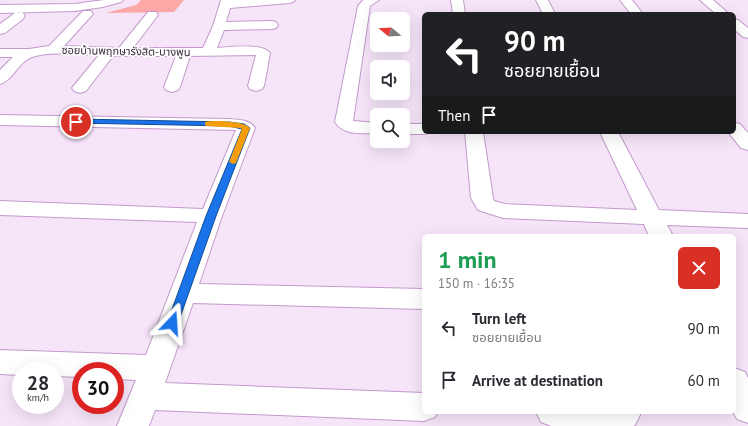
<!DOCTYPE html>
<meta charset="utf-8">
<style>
:root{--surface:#fff;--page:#f7f7f7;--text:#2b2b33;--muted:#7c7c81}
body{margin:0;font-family:"PT Sans","Noto Sans Thai",sans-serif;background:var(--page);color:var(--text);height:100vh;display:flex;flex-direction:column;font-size:15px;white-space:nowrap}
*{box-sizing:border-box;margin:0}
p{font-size:13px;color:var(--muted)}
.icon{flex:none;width:22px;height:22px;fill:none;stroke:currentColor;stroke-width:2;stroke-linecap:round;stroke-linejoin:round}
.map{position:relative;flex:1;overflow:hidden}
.drawer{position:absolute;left:422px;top:234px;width:314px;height:180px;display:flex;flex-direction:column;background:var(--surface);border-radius:6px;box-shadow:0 4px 16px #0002}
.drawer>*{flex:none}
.banner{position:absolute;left:422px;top:12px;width:314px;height:122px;border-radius:6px;box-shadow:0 4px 16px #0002;background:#202124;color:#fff;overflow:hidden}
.needle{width:26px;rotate:288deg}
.tools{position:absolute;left:370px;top:12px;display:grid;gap:8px}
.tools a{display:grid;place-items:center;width:40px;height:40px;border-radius:6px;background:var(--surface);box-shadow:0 4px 16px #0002;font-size:20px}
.speed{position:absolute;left:12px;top:362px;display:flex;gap:8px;font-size:20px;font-weight:700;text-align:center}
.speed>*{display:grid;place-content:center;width:52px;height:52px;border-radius:50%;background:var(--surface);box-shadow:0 4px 16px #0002;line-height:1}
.speed small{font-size:10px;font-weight:400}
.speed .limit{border:6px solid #d22;background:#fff;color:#111}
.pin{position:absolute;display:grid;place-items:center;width:34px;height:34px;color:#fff;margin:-17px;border:2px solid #fff;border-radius:50%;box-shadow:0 1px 4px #0007}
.me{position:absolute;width:44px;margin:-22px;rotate:20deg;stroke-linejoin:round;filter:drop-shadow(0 0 3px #0008)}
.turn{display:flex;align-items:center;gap:14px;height:84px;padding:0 16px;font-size:18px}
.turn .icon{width:52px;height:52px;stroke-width:2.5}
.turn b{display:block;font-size:28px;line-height:34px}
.then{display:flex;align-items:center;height:38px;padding:0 16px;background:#0003;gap:8px;font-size:15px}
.round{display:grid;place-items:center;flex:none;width:42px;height:42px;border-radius:6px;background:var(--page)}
.head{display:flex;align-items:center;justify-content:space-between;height:68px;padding:0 16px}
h1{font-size:24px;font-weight:600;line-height:30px;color:#1e9e55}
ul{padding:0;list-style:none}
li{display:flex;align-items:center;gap:12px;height:52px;padding:0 16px}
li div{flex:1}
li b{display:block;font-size:15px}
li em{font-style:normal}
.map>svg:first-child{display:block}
.green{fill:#fca8a7}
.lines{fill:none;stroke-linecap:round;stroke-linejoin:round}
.minor-casing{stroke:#c39acb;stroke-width:2}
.minor{fill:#fff;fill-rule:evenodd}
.route{fill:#1a73e8;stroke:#114b97}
.slow{fill:#f59e0b}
.labels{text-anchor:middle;stroke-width:3.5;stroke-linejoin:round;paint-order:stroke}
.far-street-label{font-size:11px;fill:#3a293d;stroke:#fff}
</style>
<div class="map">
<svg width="748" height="426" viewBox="0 0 748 426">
<rect width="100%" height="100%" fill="#f6e4f9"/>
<!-- green -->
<path class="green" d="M 141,0 L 184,0 L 174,12 L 106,13 L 136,5 Z"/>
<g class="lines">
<!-- minor casing -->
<g class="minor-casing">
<path id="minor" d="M 104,0 L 123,0 L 121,2 L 103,7 L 74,11 L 0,13 L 0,5 L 74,4 Z
M 221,0 L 295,0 L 293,2 L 289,3 L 230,8 L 226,22 L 272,21 L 276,22 L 278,25 L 276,28 L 272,29 L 224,30 L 217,48 C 229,47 263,43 270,53 L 264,86 L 262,89 L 256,91 L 250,89 L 248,86 L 256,55 L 190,56 L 180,87 L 178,90 L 172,92 L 166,90 L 164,87 L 176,56 L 113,56 L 86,91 L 80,93 L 74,91 L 72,88 L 99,55 C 80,55 40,49 25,61 C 16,68 11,81 0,84 L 0,70 L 13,57 L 0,57 L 0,49 L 29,49 L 49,46 L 83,11 L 91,11 L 93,14 L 64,46 L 119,48 L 148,12 L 156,12 L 158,15 L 133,48 L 203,48 L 213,26 Z
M 363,0 L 379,0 L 370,6 L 353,121 L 377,123 L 377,133 C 362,133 344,136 335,122 L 358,6 Z
M 451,0 L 463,0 L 465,14 L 453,14 Z
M 536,0 L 548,0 L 555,14 L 543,14 Z
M 620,0 L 632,0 L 643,14 L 631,14 Z
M 700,0 L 713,0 L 729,14 L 716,14 Z
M 19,12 L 23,13 L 25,16 L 23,19 L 5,33 L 0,34 L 0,24 L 15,13 Z
M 734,19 L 738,20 L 748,28 L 748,38 L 743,37 L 734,29 Z
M 0,115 L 229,119 C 239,120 249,119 255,128 L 222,216 L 199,284 L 424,289 L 424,309 L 193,303 L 165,383 L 424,393 L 424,412 L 438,412 L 435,417 L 424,421 L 155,410 L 149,426 L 117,426 L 136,380 L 115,379 L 115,371 L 81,371 L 81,377 L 55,376 L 55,371 L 21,371 L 21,375 L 0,374 L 0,350 L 146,355 L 197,222 L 0,215 L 0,201 L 203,209 L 236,130 L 0,125 Z
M 734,123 L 740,124 L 748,133 L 748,150 L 741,148 L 728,132 L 734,132 Z
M 403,124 L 424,124 L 424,132 L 431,132 L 424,134 L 403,134 Z
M 465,132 L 483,132 L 493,198 L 494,201 L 505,204 L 637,210 L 600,132 L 618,132 L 659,210 L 748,214 L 748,228 L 667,225 L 673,236 L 649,236 L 644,224 L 503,218 L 478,210 L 471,198 Z
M 734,368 L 745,372 L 748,378 L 748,423 L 737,419 L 733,412 Z
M 536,412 L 639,412 L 640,415 L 635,425 L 633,426 L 551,426 L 541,422 Z"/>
</g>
<!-- minor -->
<use href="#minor" class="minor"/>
</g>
<!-- route -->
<path class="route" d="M 76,119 L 229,122 L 244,124 L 250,128 L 216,216 L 177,326 L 172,327 L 168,326 L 167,323 L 206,216 L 242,129 L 229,126 L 74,123 L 73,122 Z"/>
<!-- slow -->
<path class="slow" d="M 205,122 C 215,120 243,121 250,128 L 236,163 L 233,164 L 229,162 L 242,129 L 240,128 L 207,126 L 205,125 Z"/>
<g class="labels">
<!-- far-street labels -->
<g class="far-street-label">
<text transform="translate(126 51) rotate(1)" y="4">ซอยบ้านพฤกษารังสิต-บางพูน</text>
</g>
</g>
</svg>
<div class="tools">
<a><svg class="needle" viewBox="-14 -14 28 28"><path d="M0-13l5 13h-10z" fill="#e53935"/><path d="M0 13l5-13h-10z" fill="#7c7c81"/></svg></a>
<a><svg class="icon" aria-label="sound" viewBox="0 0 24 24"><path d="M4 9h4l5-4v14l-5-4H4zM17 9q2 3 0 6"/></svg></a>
<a><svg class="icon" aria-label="search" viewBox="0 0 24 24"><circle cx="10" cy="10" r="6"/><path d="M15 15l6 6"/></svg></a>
</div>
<div class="speed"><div>28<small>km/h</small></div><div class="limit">30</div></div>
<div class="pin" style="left:76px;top:122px;background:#d93025"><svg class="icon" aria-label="arrive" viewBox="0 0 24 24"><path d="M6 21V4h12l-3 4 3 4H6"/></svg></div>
<svg class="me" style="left:172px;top:323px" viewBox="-20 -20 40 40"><path d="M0-17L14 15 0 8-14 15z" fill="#1a73e8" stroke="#fff" stroke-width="4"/></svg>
<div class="banner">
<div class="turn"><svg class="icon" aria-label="left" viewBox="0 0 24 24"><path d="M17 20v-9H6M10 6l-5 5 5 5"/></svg><div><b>90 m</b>ซอยยายเยื้อน</div></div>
<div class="then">Then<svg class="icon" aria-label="arrive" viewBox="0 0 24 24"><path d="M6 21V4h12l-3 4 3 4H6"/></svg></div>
</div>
<section class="drawer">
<div class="head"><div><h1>1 min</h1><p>150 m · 16:35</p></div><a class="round" style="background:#d93025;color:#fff"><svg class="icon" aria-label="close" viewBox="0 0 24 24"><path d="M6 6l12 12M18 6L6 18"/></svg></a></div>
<ul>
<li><svg class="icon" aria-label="left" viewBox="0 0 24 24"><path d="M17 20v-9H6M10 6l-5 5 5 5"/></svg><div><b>Turn left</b><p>ซอยยายเยื้อน</p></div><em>90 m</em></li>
<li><svg class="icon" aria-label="arrive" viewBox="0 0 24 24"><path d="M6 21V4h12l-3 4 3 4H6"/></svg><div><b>Arrive at destination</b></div><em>60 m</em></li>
</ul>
</section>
</div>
